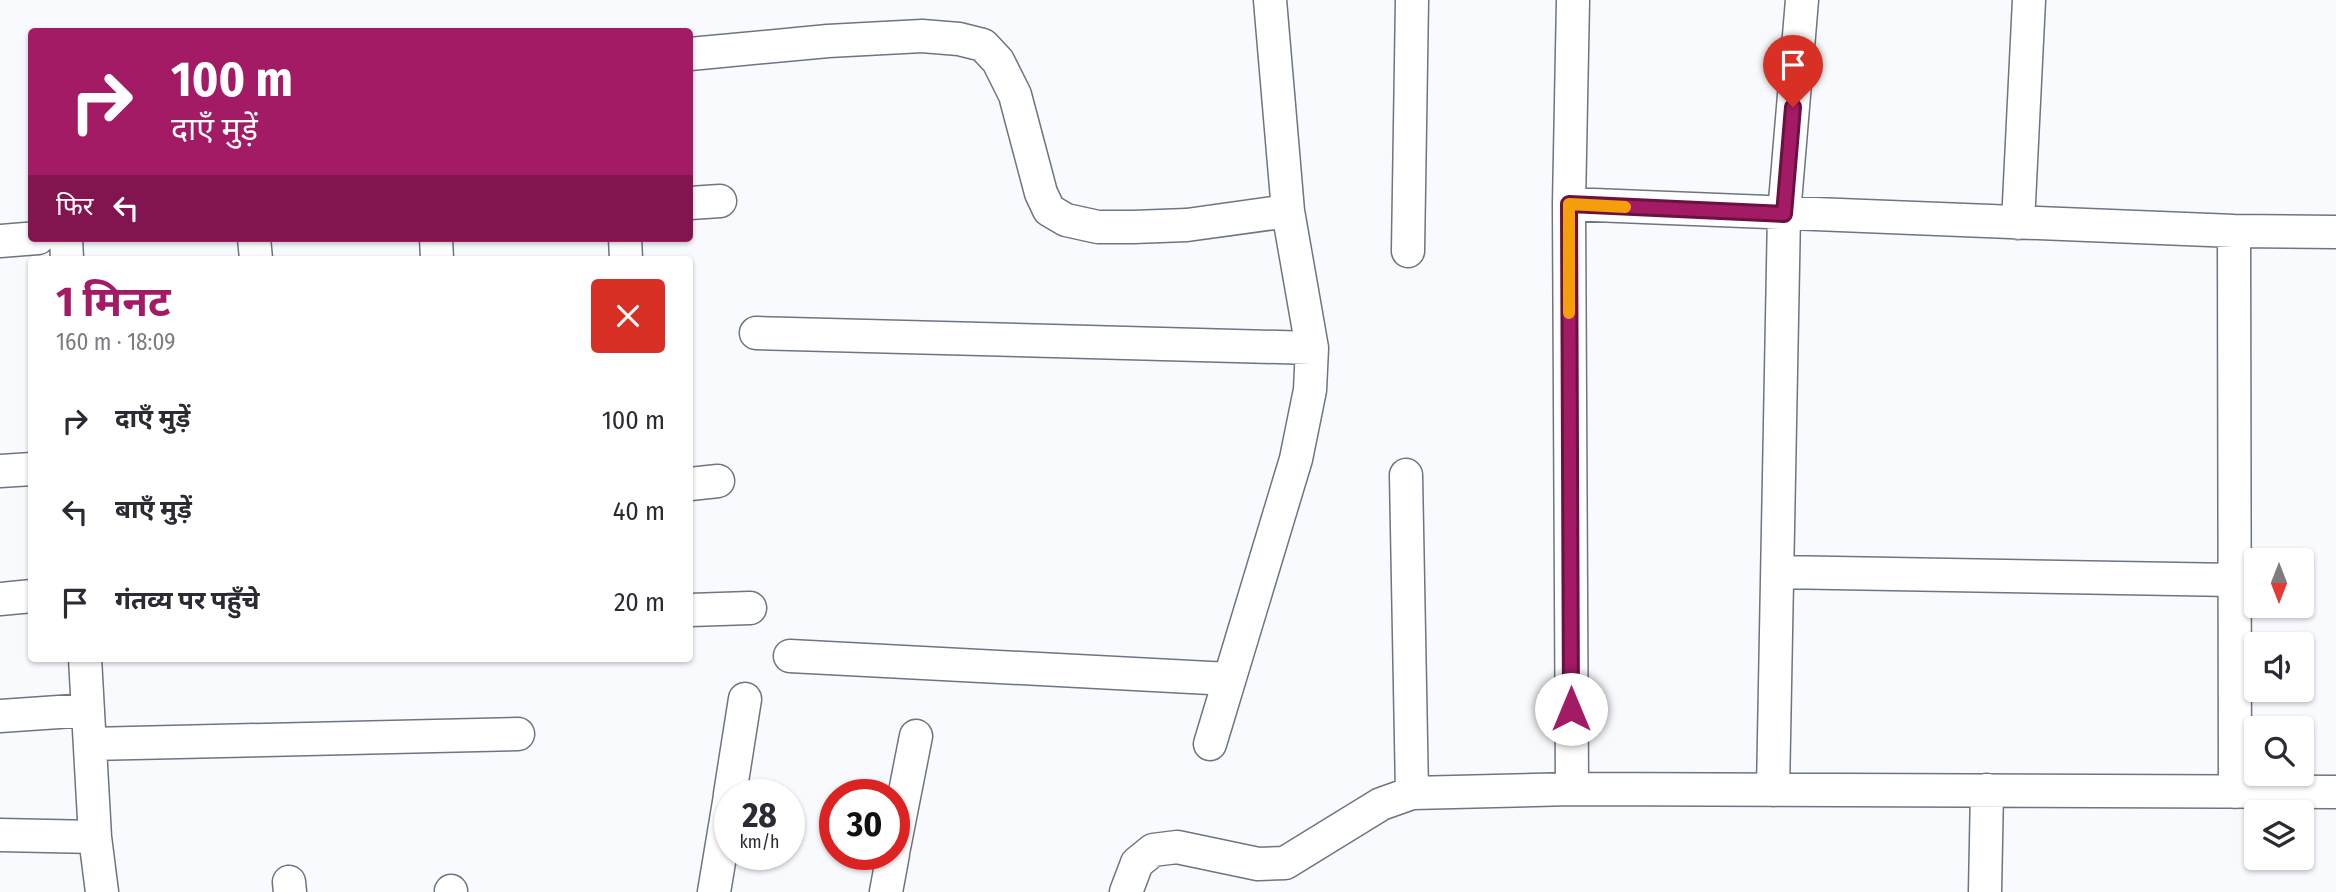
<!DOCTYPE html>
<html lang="hi">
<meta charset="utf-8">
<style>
:root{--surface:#fff;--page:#f7f7f7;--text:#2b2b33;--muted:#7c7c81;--accent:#a31a65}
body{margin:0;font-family:"Fira Sans Condensed","Noto Sans Devanagari",sans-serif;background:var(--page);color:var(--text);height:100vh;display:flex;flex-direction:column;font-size:26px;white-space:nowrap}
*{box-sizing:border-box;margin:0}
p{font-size:23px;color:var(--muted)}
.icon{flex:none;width:38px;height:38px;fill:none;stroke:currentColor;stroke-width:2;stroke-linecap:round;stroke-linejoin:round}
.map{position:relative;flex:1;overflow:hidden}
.sheet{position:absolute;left:28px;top:256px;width:665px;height:406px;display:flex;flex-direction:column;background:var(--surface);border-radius:7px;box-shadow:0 2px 5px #0004}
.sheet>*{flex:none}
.banner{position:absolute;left:28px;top:28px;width:665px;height:214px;border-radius:7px;box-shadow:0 2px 5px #0004;background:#a31a65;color:#fff;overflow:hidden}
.needle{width:46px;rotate:180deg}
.fabs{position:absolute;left:2244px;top:548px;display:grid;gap:14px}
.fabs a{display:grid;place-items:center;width:70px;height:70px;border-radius:7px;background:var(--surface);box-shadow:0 2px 5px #0004;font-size:35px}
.speed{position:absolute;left:714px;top:779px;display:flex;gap:14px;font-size:35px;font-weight:700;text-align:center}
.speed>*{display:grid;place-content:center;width:91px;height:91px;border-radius:50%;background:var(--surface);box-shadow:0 2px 5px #0004;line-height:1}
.speed small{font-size:18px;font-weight:400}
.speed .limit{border:10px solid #d22;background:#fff;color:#111}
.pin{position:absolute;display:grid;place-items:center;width:60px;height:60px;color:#fff;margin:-72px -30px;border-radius:50% 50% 50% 0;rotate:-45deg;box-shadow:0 0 7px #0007}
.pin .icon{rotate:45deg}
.me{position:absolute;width:77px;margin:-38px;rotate:0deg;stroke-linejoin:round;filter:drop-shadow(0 0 5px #0008)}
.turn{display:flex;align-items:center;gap:24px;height:147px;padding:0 28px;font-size:32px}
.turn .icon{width:91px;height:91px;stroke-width:2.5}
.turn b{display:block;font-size:49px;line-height:60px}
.then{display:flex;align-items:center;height:66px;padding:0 28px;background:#0003;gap:14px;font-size:26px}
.round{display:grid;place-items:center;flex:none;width:74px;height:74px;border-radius:7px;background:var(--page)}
.headline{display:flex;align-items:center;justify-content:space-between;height:119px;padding:0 28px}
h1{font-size:42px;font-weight:700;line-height:52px;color:var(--accent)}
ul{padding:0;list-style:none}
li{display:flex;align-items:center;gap:21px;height:91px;padding:0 28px}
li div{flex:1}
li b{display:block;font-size:26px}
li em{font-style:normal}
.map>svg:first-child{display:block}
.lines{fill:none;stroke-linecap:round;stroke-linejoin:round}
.street-casing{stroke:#6c7582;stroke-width:35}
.street{stroke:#fff;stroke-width:32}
.route-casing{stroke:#6a1142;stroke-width:18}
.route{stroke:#a31a65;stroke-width:12}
.slow{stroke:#f59e0b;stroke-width:12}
</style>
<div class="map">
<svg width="2336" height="892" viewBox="0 0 2336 892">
<rect width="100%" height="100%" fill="#f8fafd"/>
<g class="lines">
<!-- street casing -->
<g class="street-casing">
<path id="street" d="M 690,54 L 828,41 L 922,36 L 959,39 L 983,45 L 998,61 L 1015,95 L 1041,193 L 1049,210 L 1066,220 L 1098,227 L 1133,227 L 1187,225 L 1288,211
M 690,203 L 720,201
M 1569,204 L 2234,231 L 2336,232
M 2018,223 L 2029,0
M 2234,231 L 2235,792
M 66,238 L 67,259
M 254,238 L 256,259
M 436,238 L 437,259
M 625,238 L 626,259
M 0,241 L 38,238
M 1408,251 L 1412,0
M 756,333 L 1312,348
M 0,471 L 32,469
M 1406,475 L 1412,793
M 690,484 L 718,481
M 1778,572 L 2234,580
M 0,599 L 32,596
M 690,610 L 750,608
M 790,656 L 1229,679
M 85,658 L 95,837 L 102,892
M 0,716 L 88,710
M 90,744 L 518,734
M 1210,744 L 1296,459 L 1310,390 L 1312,348 L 1288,211 L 1270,0
M 1572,789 L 1569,204 L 1573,0
M 1773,790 L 1784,214 L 1802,0
M 730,794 L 745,699
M 0,835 L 95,837
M 894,848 L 916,736
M 289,882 L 290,892
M 451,892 L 451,891
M 714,892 L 730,796
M 886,892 L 893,854
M 1126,892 L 1137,863 L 1153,850 L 1177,847 L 1258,864 L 1285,863 L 1381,804 L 1412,793 L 1572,789 L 2336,792
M 1985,892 L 1987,790"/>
</g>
<!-- street -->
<use href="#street" class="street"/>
</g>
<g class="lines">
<!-- route casing -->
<g class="route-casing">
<path id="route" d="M 1571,709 L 1569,204 L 1784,214 L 1793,107"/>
</g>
<!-- route -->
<use href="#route" class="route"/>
<!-- slow -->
<path class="slow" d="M 1569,313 L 1569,204 L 1625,207"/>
</g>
</svg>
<div class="fabs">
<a><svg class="needle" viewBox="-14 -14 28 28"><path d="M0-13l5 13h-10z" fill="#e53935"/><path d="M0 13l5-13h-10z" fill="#7c7c81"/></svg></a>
<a><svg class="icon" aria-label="sound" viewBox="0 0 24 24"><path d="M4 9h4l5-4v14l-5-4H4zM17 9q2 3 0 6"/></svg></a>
<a><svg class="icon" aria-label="search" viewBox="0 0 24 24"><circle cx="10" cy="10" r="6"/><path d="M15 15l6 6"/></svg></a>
<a><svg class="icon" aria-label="layers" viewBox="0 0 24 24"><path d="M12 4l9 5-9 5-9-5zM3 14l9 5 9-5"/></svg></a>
</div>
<div class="speed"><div>28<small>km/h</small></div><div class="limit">30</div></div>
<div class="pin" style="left:1793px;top:107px;background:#d93025"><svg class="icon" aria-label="arrive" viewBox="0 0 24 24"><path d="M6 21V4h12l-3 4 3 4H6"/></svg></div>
<svg class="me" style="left:1571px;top:709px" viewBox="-20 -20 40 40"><circle r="19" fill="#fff"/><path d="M0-13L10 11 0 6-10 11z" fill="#a31a65"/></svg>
<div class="banner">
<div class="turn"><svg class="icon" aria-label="right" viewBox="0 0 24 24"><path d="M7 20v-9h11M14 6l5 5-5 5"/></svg><div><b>100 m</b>दाएँ मुड़ें</div></div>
<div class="then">फिर<svg class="icon" aria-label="left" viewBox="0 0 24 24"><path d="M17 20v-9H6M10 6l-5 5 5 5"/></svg></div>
</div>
<section class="sheet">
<div class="headline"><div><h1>1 मिनट</h1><p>160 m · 18:09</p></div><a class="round" style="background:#d93025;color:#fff"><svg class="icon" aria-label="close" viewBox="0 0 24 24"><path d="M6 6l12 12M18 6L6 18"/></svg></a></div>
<ul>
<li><svg class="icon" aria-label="right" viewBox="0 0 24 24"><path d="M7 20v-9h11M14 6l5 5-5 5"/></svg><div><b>दाएँ मुड़ें</b></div><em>100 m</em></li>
<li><svg class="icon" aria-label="left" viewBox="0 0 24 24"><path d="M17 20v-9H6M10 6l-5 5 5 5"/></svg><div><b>बाएँ मुड़ें</b></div><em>40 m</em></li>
<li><svg class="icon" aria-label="arrive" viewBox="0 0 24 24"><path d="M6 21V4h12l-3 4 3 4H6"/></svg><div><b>गंतव्य पर पहुँचे</b></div><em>20 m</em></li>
</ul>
</section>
</div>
